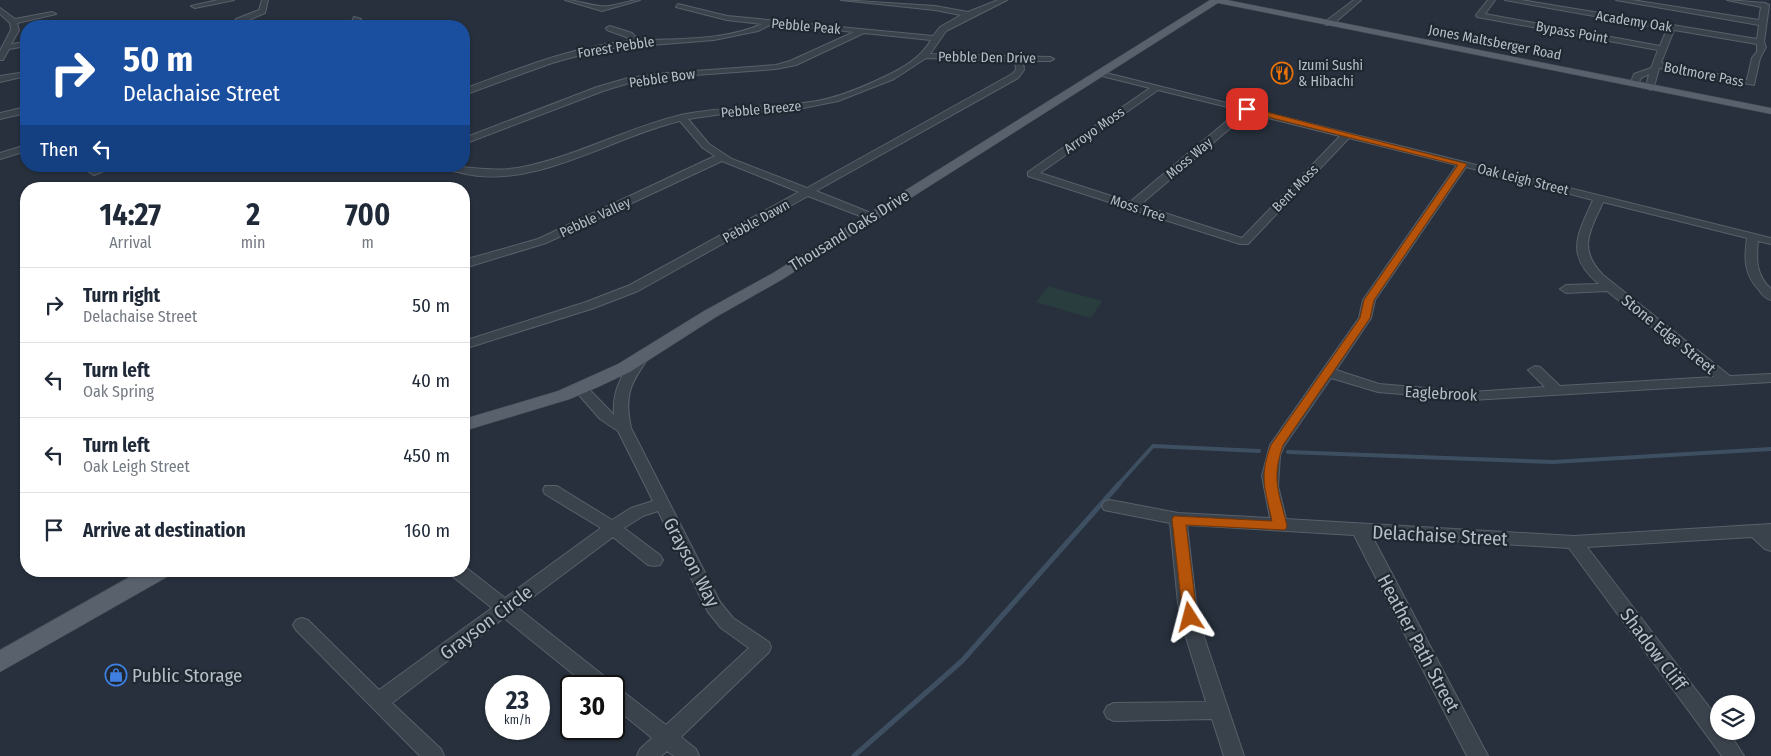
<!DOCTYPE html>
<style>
:root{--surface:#fff;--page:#f2f2f3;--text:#1f2937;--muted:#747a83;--line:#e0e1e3}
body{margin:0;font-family:"Fira Sans Condensed",sans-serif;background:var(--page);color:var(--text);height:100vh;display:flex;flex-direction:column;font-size:19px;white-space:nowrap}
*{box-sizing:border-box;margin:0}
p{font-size:16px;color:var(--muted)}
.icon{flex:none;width:28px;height:28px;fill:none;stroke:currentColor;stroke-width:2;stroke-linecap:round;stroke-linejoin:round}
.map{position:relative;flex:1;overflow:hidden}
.panel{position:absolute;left:20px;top:182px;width:450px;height:395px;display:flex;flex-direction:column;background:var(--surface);border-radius:20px;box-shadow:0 1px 4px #0004}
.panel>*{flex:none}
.top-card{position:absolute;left:20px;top:20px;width:450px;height:152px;border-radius:20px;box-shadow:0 1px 4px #0004;background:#1a4fa0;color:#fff;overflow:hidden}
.buttons{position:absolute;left:1710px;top:695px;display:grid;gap:10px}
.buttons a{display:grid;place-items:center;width:45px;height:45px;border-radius:50%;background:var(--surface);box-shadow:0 1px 4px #0004;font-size:25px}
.speed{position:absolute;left:485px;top:675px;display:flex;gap:10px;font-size:25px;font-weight:700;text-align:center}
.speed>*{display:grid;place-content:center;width:65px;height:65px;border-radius:50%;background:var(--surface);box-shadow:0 1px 4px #0004;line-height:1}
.speed small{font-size:12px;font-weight:400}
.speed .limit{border:2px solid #111;border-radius:8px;background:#fff;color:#111}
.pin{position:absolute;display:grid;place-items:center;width:42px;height:42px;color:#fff;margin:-21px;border-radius:10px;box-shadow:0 2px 8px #0006}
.me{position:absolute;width:55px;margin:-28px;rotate:351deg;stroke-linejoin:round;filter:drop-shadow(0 0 4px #0008)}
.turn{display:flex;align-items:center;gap:18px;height:105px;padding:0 20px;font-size:22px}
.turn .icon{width:65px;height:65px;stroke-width:2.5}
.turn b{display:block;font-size:35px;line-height:42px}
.then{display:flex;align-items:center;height:48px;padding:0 20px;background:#0003;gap:10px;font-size:19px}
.eta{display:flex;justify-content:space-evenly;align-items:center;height:85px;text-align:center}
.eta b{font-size:30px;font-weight:700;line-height:35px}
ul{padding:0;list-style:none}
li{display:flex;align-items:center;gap:15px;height:75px;padding:0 20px;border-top:1px solid var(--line)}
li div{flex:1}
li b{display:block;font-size:19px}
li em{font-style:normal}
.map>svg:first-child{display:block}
.green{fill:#293d3e}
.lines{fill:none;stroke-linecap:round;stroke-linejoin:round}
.stream-far1{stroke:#3e4f62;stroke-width:4}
.stream{stroke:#3e4f62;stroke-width:5}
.minor-casing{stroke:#58606a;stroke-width:2}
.major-casing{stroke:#434b55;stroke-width:1}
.minor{fill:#3a424c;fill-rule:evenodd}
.major{fill:#58616c;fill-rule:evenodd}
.route{fill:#b45309;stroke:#753606}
.labels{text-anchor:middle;stroke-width:4.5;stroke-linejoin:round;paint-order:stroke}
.far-street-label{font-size:14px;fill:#b6bdc7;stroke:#1f2731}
.far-poi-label{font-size:14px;fill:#b6bdc7;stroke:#1f2731;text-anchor:start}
.street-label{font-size:16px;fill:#b6bdc7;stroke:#1f2731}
.near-street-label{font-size:19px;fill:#b6bdc7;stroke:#1f2731}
.near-poi-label{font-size:19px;fill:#b6bdc7;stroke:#1f2731;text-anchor:start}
</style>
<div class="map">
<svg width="1771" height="756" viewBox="0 0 1771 756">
<rect width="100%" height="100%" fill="#27303c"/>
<!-- green -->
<path class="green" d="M 1048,286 L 1102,301 L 1091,318 L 1036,302 Z"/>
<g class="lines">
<!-- stream-far1 -->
<path class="stream-far1" d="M 1288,452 L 1553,462 L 1771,449
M 1118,485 L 1153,446 L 1259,451"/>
<!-- stream -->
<path class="stream" d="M 854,756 L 962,661 L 1119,484"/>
<!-- minor casing -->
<g class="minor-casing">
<path id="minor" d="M 218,0 L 234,0 L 195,8 L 191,6 Z
M 262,0 L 268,0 L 265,13 L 242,23 L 239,26 L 231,26 L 236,19 L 259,10 Z
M 565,0 C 577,0 588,5 600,6 C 613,8 627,0 640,0 L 602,11 Z
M 841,0 L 935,6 L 968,12 L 998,0 L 1007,0 L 946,31 L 930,54 L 1050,57 L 1054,59 L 1050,61 L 1023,61 L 1024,70 L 1018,78 L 816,191 L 876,215 L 876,219 L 868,219 L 808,196 L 638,291 L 594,308 L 464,349 L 464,341 L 586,302 L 630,285 L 799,192 L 722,161 L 546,243 L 464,268 L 464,260 L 538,239 L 715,156 L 703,148 L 680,121 C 611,137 534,191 462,173 C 455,171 446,171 440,166 C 468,166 495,173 523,167 C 577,156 627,128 681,115 C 726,105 772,109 817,101 C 840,97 863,87 884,77 C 903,68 921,58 931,40 L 864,33 L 796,65 L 776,69 L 667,77 L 629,83 L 603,91 L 464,144 L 464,138 L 597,87 L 628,78 L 667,73 L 776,65 L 790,61 L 854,32 L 772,24 L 758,31 L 714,40 L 602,49 L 552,63 L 464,95 L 464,89 C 518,69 573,46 631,41 L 626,37 L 607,30 L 606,28 L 610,26 L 632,33 L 639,41 C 679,38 724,41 762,24 L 727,20 L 676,7 L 678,4 L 727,16 L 933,36 L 940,27 L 961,15 L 935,10 ZM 926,58 L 1015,61 L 1016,70 L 1012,74 L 807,188 L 732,159 L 709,144 L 688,119 L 722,114 L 798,109 L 838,101 L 894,79 Z
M 1354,0 L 1361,0 L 1332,25 L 1326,25 L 1326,21 Z
M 1488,0 L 1495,0 L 1485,14 L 1660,46 L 1667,29 L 1505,0 L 1521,0 L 1757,39 L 1759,25 L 1616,0 L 1632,0 L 1759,20 L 1761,7 L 1727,0 L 1765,3 L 1769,5 L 1764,42 L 1766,47 L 1760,58 L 1754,85 L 1659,68 L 1654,87 L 1650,90 L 1646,87 L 1649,74 L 1641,78 L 1637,86 L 1630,84 L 1634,74 L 1651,68 L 1658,50 L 1477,17 L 1476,15 ZM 1674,30 L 1757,44 L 1757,52 L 1752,58 L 1747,80 L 1661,63 Z
M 0,8 L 15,19 L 52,12 L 56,14 L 17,23 L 19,30 L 11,44 L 26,42 L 26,46 L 9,49 L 3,60 L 0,60 L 0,51 L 11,30 L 10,23 L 0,14 Z
M 354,17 L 361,19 L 358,26 L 350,26 Z
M 1098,71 L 1771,238 L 1771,244 L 1758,241 C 1756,260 1756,275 1771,289 L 1771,300 C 1765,298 1762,295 1759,290 C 1744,274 1744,259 1747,238 L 1603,202 C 1590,232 1577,248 1603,275 L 1730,376 L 1771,374 L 1771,382 L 1472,400 L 1378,392 L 1331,378 L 1284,446 L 1280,455 L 1278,486 L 1286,519 L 1574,536 L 1771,524 L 1771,551 L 1765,549 L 1752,537 L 1587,547 L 1719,720 L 1719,731 L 1728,731 L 1744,756 L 1722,756 L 1569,548 L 1372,536 L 1488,756 L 1467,756 L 1354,535 L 1187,525 L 1196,603 L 1202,631 L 1244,756 L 1224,756 L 1212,719 L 1114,721 L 1107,718 L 1104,712 L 1107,706 L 1114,703 L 1206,702 L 1184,631 L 1178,603 L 1170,523 L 1104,510 L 1102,506 L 1104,502 L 1110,500 L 1178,513 L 1270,518 L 1262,476 L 1270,445 L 1359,318 L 1363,300 L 1457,165 L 1349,138 L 1248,244 L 1240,244 L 1028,176 L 1028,172 L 1150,88 L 1098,75 ZM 1158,90 L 1240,110 L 1130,202 L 1040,173 ZM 1248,113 L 1340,136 L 1242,238 L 1140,205 ZM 1466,167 L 1593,200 C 1578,234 1564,255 1599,284 L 1566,285 L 1560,289 L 1566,293 L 1607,291 L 1714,377 L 1560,386 L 1540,367 L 1535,366 L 1528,370 L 1545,387 L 1472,392 L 1379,384 L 1336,370 L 1371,318 L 1375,300 Z
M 26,72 L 26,76 L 0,82 L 0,76 Z
M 26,107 L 26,113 L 0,119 L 0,113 Z
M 26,145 L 26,151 L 0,159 L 0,153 Z
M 101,166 L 116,166 L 94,175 L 89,172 Z
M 642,353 L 649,357 C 630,384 624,395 631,428 L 720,602 L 733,618 L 769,642 L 771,647 L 769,652 L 681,737 L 696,749 L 699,756 L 674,756 L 667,751 L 661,756 L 637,756 L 640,749 L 652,738 L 614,707 L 614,688 L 621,690 L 666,725 L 749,648 L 721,628 L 708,612 L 658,511 L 643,516 L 624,528 L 660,555 L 663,560 L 660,565 L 654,566 L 648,565 L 613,537 L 518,608 L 609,680 L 612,686 L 588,686 L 504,618 L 392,703 L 441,749 L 444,756 L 420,756 L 296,630 L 293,625 L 296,620 L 302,618 L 308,620 L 379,690 L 492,608 L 452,576 L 450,571 L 464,571 L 464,566 L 505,598 L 601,528 L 545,494 L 543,490 L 545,486 L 557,486 L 612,520 L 631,508 L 653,501 L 618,431 L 600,419 L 573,388 L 575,385 L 585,385 L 614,415 C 612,390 622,374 637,354 Z"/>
</g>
<!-- major casing -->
<g class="major-casing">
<path id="major" d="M 1227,0 L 1771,108 L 1771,114 L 1218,3 L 783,279 L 716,317 L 630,372 L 598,387 L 570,399 L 464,431 L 464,419 L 558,391 L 618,364 L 704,311 L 773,273 L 1210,0 Z
M 140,571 L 170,571 L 167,577 L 0,672 L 0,650 Z"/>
</g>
<!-- minor -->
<use href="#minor" class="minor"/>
<!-- major -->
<use href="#major" class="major"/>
</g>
<!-- route -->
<path class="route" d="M 1247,107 L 1467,164 L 1374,300 L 1370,318 L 1283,445 C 1271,480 1279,492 1287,526 L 1285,530 L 1186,525 L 1197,617 L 1195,621 L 1190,623 L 1185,621 L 1183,617 L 1172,519 L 1174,516 L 1272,521 C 1265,488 1259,477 1271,445 L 1360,318 L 1364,300 L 1458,165 L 1244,111 L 1243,109 Z"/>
<!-- icons -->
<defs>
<g id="restaurant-ring" transform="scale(1.125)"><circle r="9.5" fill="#1f2731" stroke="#e8710a" stroke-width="1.5"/><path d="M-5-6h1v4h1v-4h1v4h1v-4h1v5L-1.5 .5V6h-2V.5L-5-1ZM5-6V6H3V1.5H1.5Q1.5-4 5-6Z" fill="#e8710a"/></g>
<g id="shop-ring" transform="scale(1.125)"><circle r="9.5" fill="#1f2731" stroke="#3f7fe0" stroke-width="1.5"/><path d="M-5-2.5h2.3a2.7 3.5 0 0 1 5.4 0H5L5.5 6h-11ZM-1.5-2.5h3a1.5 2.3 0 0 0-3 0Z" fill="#3f7fe0"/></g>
</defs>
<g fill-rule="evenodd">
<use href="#restaurant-ring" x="1282" y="73"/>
<use href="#shop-ring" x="116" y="675"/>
</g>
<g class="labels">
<!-- far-street labels -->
<g class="far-street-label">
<text transform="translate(1634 21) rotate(9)" y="5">Academy Oak</text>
<text transform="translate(806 26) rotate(5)" y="5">Pebble Peak</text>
<text transform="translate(1572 32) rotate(10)" y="5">Bypass Point</text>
<text transform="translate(1495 42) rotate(11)" y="5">Jones Maltsberger Road</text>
<text transform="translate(616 47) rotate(-9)" y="5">Forest Pebble</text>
<text transform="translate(987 57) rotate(1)" y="5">Pebble Den Drive</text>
<text transform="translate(1704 74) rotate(11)" y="5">Boltmore Pass</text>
<text transform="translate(662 78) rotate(-8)" y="5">Pebble Bow</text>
<text transform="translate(761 109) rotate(-5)" y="5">Pebble Breeze</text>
<text transform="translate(1094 130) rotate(-35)" y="5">Arroyo Moss</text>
<text transform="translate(1189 158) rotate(-40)" y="5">Moss Way</text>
<text transform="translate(1523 179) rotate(14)" y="5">Oak Leigh Street</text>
<text transform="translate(1295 188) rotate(-46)" y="5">Bent Moss</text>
<text transform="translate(1138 208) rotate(18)" y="5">Moss Tree</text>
<text transform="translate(595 217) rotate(-25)" y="5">Pebble Valley</text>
<text transform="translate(756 221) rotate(-29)" y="5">Pebble Dawn</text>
</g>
<!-- far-poi labels -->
<g class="far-poi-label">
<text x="1298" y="70">Izumi Sushi<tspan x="1298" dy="16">&amp; Hibachi</tspan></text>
</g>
<!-- street labels -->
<g class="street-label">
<text transform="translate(849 230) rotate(-32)" y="6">Thousand Oaks Drive</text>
<text transform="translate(1669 334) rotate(39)" y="6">Stone Edge Street</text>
<text transform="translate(1441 393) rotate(3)" y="6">Eaglebrook</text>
</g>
<!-- near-street labels -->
<g class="near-street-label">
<text transform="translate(1440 535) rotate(3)" y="7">Delachaise Street</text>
<text transform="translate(692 562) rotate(62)" y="7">Grayson Way</text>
<text transform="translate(486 622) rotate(-37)" y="7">Grayson Circle</text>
<text transform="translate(1419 643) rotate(62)" y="7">Heather Path Street</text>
<text transform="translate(1654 649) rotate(53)" y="7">Shadow Cliff</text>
</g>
<!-- near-poi labels -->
<g class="near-poi-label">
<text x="132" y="682">Public Storage</text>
</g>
</g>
</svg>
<div class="buttons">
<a><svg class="icon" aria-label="layers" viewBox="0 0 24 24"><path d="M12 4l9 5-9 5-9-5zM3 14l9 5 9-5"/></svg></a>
</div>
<div class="speed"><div>23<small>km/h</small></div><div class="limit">30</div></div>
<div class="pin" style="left:1247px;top:109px;background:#d93025"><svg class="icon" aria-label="arrive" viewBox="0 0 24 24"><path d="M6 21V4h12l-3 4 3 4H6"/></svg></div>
<svg class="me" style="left:1190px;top:617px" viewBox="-20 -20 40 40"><path d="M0-17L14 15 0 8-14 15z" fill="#b45309" stroke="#fff" stroke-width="4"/></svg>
<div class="top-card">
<div class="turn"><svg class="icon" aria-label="right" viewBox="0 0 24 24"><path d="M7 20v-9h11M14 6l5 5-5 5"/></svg><div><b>50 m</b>Delachaise Street</div></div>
<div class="then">Then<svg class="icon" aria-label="left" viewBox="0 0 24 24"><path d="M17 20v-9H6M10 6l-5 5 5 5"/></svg></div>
</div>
<section class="panel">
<div class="eta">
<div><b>14:27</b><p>Arrival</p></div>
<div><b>2</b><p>min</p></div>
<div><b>700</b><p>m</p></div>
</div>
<ul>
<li><svg class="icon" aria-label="right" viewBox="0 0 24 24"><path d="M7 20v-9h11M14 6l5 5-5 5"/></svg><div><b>Turn right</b><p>Delachaise Street</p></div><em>50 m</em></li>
<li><svg class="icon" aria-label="left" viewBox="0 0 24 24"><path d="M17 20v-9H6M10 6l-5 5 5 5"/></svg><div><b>Turn left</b><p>Oak Spring</p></div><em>40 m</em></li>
<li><svg class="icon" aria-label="left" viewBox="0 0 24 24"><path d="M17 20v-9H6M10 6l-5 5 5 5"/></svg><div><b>Turn left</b><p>Oak Leigh Street</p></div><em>450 m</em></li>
<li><svg class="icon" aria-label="arrive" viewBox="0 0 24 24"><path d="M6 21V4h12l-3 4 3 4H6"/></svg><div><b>Arrive at destination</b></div><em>160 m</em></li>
</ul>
</section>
</div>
